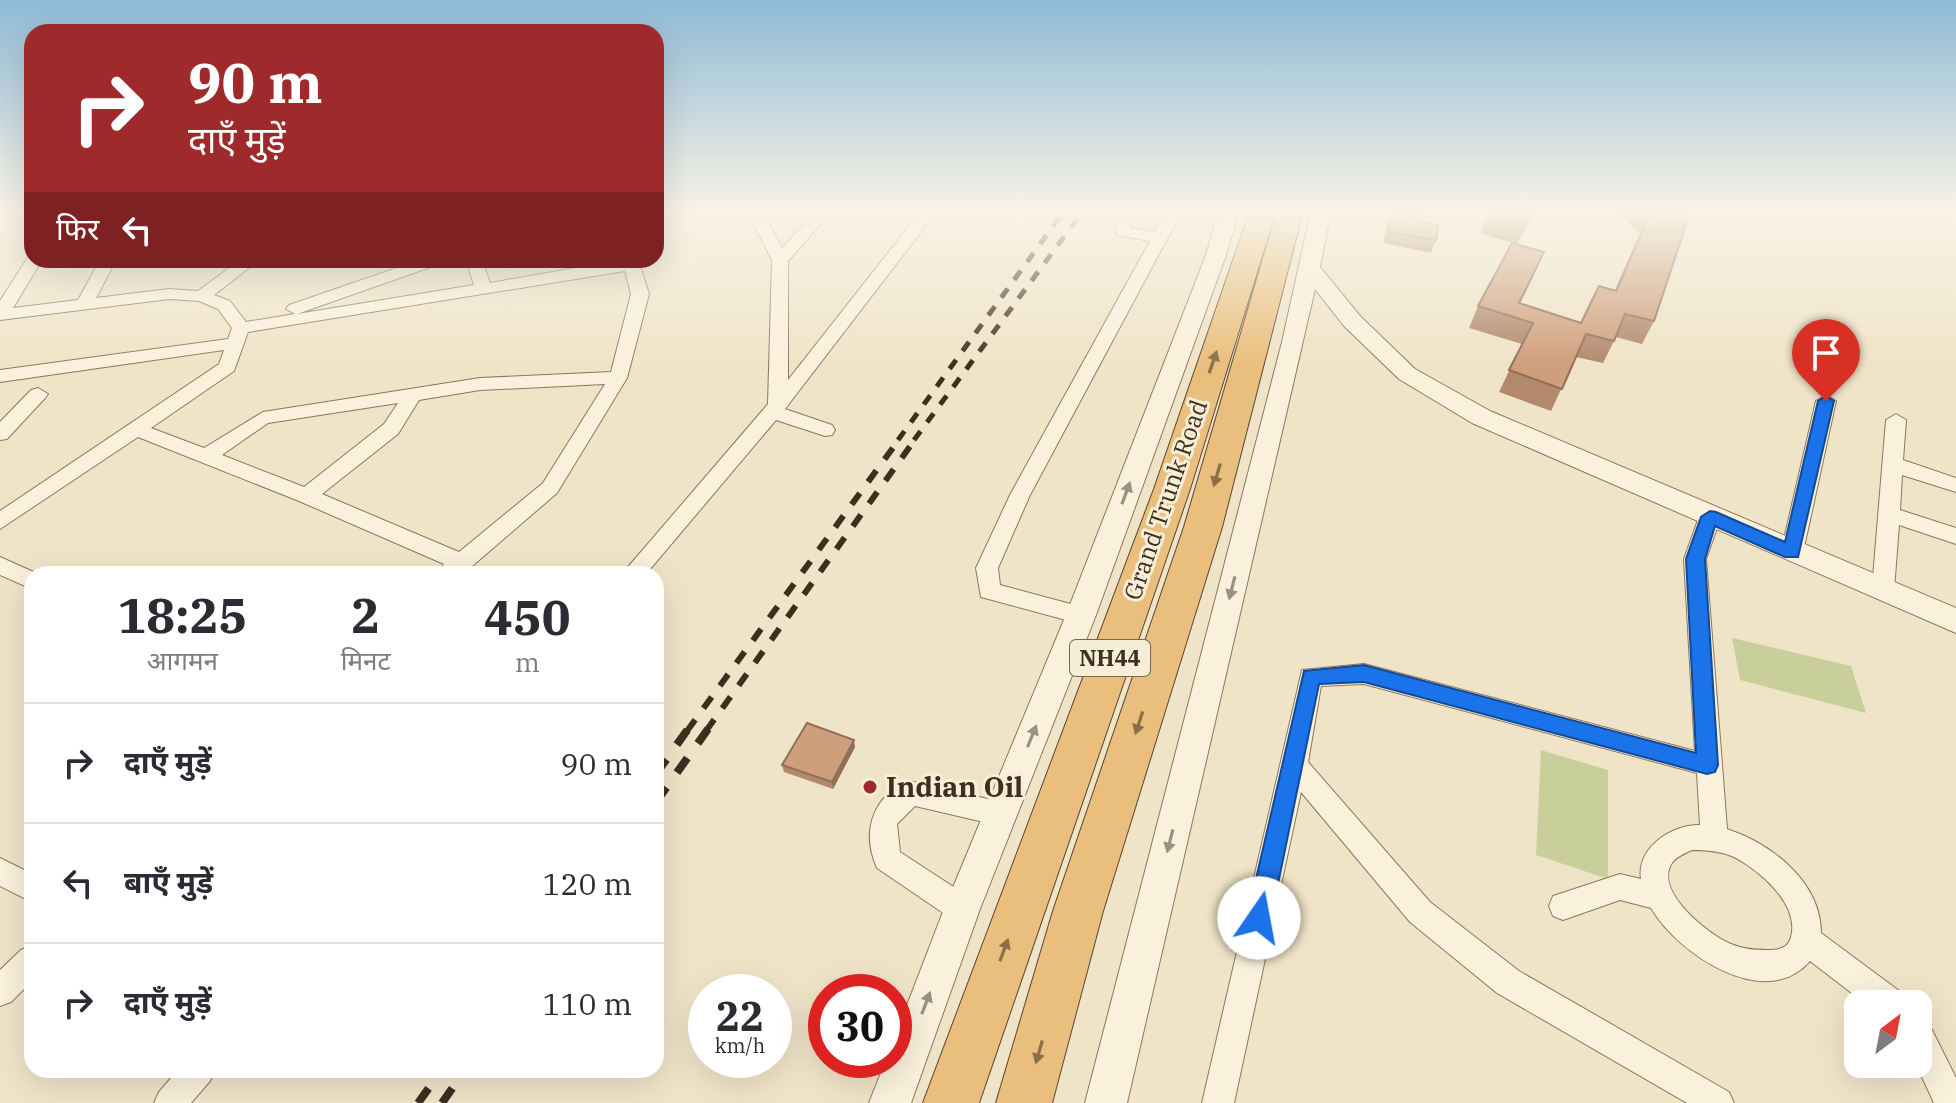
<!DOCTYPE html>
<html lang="hi">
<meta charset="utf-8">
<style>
:root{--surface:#fff;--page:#f7f7f7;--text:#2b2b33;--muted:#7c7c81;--line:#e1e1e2}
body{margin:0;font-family:"IBM Plex Serif","Noto Sans Devanagari",serif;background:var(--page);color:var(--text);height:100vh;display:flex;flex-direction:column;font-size:30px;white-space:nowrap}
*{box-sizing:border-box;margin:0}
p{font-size:26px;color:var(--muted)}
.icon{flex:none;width:44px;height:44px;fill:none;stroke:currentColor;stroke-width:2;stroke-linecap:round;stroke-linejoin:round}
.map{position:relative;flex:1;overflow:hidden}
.details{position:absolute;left:24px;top:566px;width:640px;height:512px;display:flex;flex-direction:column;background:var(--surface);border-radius:24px;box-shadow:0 8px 32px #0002}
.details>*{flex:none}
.top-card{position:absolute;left:24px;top:24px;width:640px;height:244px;border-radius:24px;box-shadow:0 8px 32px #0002;background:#9e2a2b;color:#fff;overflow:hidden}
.needle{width:52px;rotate:32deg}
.buttons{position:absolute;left:1844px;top:990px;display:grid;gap:16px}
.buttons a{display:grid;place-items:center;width:88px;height:88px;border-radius:16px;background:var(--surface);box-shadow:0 8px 32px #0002;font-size:40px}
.speed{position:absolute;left:688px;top:974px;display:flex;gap:16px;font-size:40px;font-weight:700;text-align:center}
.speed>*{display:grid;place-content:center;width:104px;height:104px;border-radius:50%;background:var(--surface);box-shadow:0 8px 32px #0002;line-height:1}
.speed small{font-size:20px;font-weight:400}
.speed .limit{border:12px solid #d22;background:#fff;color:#111}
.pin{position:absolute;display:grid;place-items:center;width:68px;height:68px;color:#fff;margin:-82px -34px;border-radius:50% 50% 50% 0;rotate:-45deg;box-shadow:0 0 8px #0007}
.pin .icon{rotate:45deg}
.me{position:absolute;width:88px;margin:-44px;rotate:12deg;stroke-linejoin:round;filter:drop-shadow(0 0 6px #0008)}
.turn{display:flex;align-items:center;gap:28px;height:168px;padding:0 32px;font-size:36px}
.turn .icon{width:104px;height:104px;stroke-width:2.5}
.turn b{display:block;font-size:56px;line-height:68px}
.then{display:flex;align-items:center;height:76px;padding:0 32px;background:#0003;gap:16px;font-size:30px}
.eta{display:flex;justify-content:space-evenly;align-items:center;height:136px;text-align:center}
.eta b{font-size:48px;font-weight:700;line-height:56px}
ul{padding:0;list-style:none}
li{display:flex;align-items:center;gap:24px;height:120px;padding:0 32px;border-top:2px solid var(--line)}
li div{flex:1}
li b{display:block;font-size:30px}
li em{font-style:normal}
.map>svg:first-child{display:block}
.green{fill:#c9cf9b}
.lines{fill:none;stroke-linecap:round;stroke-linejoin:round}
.minor-casing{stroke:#8d765c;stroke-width:2}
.tertiary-casing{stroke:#8d765c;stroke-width:2}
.trunk-casing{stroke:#5b4430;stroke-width:2}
.minor{fill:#faf1dc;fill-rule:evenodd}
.tertiary{fill:#faf1dc;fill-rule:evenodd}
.trunk{fill:#eabe7c;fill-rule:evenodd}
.rail-far2{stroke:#3d2e20;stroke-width:5;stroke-dasharray:11 11;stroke-linecap:butt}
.rail-far1{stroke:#3d2e20;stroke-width:6;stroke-dasharray:14 14;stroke-linecap:butt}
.rail{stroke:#3d2e20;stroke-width:8;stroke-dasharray:18 18;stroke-linecap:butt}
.wall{fill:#b2896c}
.shaded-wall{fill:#916f58}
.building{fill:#cf9f7d;stroke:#916f58;stroke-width:2}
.oneway{fill:#8b6f49}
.oneway2{fill:#9c907e}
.route{fill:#1a73e8;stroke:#114b97;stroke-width:2}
.poi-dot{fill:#9e2a2b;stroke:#f7eed8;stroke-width:3}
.labels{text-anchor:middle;stroke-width:6;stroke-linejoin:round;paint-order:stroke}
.shield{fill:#f7eed8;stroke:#756857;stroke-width:2}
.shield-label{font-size:22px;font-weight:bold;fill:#3d2e20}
.street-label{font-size:24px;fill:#3d2e20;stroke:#f7eed8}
.near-poi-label{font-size:28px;font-weight:bold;fill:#3d2e20;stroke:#f7eed8;text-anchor:start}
</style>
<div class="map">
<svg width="1956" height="1103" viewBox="0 0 1956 1103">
<rect width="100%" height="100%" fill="#f0e4c8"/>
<!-- green -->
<path class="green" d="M 1732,638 L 1851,666 L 1866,713 L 1740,680 Z
M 1541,750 L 1608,770 L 1608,879 L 1536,855 Z"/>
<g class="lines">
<!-- minor casing -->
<g class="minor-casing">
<path id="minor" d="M 747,211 L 763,211 L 782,248 L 816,211 L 832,211 L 788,261 L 788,380 L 921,211 L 937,211 L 785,409 L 832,425 L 835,430 L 832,435 L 825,436 L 776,420 L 646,574 L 622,574 L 768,404 L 772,260 Z
M 1166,211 L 1182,211 L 1030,495 L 998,568 L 1000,585 L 1089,609 L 1093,615 L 1089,621 L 1081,624 L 981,597 L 976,568 L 1010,495 L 1150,241 L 1117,235 L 1115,221 L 1117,218 L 1129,218 L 1131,228 L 1154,232 Z
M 32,256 L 32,260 L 42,260 L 13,308 L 78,300 L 100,260 L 116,260 L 96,298 L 169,289 L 198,291 L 240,260 L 259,260 L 214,295 L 230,301 L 246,322 L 295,314 L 286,309 L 289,305 L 420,260 L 444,260 L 442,263 L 297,314 L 474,285 L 466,260 L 482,260 L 490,283 L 622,260 L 638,260 L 649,294 L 627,378 L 557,493 L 463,574 L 437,574 L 444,564 L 299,501 L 138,437 L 0,529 L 0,511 L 219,364 L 224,350 L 0,382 L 0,370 L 228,339 L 232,328 L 218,309 L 199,301 L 169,299 L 0,320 L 0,301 L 28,257 ZM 625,271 L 631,294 L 611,372 L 480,378 L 263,412 L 204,448 L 151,428 L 234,371 L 248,332 ZM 605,384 L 543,483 L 459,552 L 322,494 L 398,434 L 419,400 L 480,390 ZM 398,403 L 384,424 L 304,487 L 222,455 L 268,423 Z
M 38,388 L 48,394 L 45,398 L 7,439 L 0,440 L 0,422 L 31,390 Z
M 1826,395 L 1836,401 L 1803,552 L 1800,558 L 1784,558 L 1781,552 L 1816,401 Z
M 1896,414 L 1906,420 L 1903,460 L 1956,478 L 1956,492 L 1902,475 L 1900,510 L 1956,528 L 1956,544 L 1899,525 L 1894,590 L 1891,596 L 1883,599 L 1875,596 L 1872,590 L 1886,420 Z
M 1710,509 L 1718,512 L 1721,517 L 1706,559 L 1727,829 C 1772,844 1821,882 1821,933 L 1902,993 L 1906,1004 L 1866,1004 L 1810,961 C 1765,1013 1677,953 1651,908 L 1620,900 L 1563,920 L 1553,916 L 1549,906 L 1553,896 L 1620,874 L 1641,879 C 1636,848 1672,824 1700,825 L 1697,773 L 1364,684 L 1321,686 L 1308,762 L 1430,902 L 1519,971 L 1729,1092 L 1734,1103 L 1687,1103 L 1497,993 L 1410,922 L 1301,792 L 1234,1103 L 1202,1103 L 1302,670 L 1364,664 L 1695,751 L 1684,559 L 1699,517 L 1702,512 ZM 1692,850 C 1706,850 1721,851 1734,857 C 1759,870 1800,904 1791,937 C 1788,949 1778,950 1767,950 C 1754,950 1743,949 1731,944 C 1709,935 1653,891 1672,863 C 1676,857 1685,853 1692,850 Z
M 0,557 L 38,574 L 32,574 L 32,589 L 0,575 Z
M 910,781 L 1001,802 L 1011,805 L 1014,814 L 1011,823 L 1001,826 L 915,806 L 897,824 L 900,852 L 972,899 L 976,909 L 972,919 L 962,923 L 952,919 L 877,868 C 861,833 872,795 910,781 Z
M 0,858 L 32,874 L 32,902 L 0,886 Z
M 32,945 L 32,981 L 11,1002 L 0,1006 L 0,970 L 21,950 Z
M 1918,1019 L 1929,1024 L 1956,1078 L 1956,1103 L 1934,1103 L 1916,1064 L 1918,1064 Z
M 178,1070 L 215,1070 L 210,1081 L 191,1103 L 154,1103 L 159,1092 Z"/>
</g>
<!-- tertiary casing -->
<g class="tertiary-casing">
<path id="tertiary" d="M 1219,211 L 1239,211 L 1226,255 L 1096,615 L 980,909 L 911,1103 L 869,1103 L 886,1060 L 894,1060 L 894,1039 L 944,909 L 1066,615 L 1206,255 Z
M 1311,211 L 1331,211 L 1320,267 L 1360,316 L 1415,369 L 1490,411 L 1956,608 L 1956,633 L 1472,423 L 1399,379 L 1344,326 L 1315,289 L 1127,1103 L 1085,1103 L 1282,342 Z"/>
</g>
<!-- trunk casing -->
<g class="trunk-casing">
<path id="trunk" d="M 1250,211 L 1276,211 L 1190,489 L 979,1103 L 923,1103 L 1154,489 Z
M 1277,211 L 1303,211 L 1222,527 L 1103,911 L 1052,1103 L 996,1103 L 1053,911 L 1184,527 Z"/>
</g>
<!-- minor -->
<use href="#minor" class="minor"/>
<!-- tertiary -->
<use href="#tertiary" class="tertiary"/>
<!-- trunk -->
<use href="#trunk" class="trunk"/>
<!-- rail-far2 -->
<path class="rail-far2" d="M 898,440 L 1064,211
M 914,440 L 1083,211"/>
<!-- rail-far1 -->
<path class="rail-far1" d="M 687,731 L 900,438
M 706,731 L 916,438"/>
<!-- rail -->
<path class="rail" d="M 656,774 L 688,729
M 656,802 L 708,729
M 418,1103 L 442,1070
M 442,1103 L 465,1070"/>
</g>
<!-- wall -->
<path class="wall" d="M 1391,211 L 1419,211 L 1414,221 L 1436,240 L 1431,253 L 1383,243 Z
M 1489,211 L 1534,211 L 1517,244 L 1544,252 L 1520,303 L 1581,323 L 1615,290 L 1640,233 L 1614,211 L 1681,211 L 1654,321 L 1642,344 L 1616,337 L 1603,363 L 1576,357 L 1551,411 L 1499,392 L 1522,344 L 1469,328 L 1478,306 L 1512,243 L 1480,233 Z
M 855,747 L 833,789 L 784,772 L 782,765 Z"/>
<!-- shaded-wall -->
<path class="shaded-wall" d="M 1417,211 L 1419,211 L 1418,215 L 1407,233 L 1411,220 Z
M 1532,211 L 1534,211 L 1516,244 L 1525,223 Z
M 1544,252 L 1535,273 L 1513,317 L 1519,303 Z
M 854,740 L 855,747 L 833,789 L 832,782 Z"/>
<!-- building -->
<path class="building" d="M 1391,211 L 1417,211 L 1411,220 L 1438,225 L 1436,240 L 1387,231 Z
M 1489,211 L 1532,211 L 1525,223 L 1488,212 Z
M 1650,211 L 1681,211 L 1689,216 L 1654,321 L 1625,314 L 1614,341 L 1586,334 L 1562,389 L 1509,370 L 1533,323 L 1478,306 L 1512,243 L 1544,252 L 1519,303 L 1581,323 L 1599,286 L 1616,291 L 1651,212 Z
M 807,723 L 854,740 L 832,782 L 782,765 Z"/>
<!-- one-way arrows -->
<defs><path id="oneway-solid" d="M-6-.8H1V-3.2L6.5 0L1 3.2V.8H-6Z" transform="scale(2)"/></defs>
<g class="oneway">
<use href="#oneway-solid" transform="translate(1213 362) rotate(-71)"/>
<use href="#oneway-solid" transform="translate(1217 475) rotate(106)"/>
<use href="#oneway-solid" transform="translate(1139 723) rotate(108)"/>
<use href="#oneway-solid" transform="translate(1004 950) rotate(-70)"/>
<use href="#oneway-solid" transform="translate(1039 1052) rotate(106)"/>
</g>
<g class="oneway2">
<use href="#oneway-solid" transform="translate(1126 493) rotate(-70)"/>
<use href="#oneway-solid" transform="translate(1232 588) rotate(104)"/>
<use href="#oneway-solid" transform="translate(1032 736) rotate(-68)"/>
<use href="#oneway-solid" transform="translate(1170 841) rotate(104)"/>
<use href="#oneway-solid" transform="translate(926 1003) rotate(-69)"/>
</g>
<!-- sky -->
<linearGradient id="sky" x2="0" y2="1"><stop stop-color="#8fbad6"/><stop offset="0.58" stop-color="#f8f3e6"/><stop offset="1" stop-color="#f8f3e6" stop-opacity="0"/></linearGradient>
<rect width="1956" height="365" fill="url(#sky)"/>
<!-- route -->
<path class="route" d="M 1826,396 L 1834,401 L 1798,557 L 1785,557 L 1715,526 L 1705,559 L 1718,765 L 1715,772 L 1707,774 L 1364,682 L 1319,684 L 1271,918 L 1268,927 L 1259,930 L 1251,927 L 1247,918 L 1304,671 L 1364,665 L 1696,753 L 1686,559 L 1701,517 L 1710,511 L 1716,512 L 1785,542 L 1818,401 Z"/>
<!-- markers -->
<circle class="poi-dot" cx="870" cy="787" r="8"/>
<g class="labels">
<!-- shield labels -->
<rect class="shield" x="1070" y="640" width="80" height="36" rx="6"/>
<g class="shield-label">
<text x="1110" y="666">NH44</text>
</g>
<!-- street labels -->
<g class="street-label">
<text transform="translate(1166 500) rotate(-71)" y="8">Grand Trunk Road</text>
</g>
<!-- near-poi labels -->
<g class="near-poi-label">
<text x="886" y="797">Indian Oil</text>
</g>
</g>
</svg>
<div class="buttons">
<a><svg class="needle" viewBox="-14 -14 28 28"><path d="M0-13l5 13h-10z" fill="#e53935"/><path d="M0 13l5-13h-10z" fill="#7c7c81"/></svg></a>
</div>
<div class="speed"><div>22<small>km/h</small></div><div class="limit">30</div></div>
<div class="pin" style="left:1826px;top:401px;background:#d93025"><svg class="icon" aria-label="arrive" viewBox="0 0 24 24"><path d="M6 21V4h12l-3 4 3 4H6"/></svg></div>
<svg class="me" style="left:1259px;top:918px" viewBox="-20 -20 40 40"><circle r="19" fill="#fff"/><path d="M0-13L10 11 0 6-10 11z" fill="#1a73e8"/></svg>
<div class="top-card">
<div class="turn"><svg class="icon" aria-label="right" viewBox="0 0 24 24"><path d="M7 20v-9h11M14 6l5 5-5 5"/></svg><div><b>90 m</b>दाएँ मुड़ें</div></div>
<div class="then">फिर<svg class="icon" aria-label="left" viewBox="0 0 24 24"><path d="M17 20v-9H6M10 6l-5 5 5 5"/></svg></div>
</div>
<section class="details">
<div class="eta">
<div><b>18:25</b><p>आगमन</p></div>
<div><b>2</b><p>मिनट</p></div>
<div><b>450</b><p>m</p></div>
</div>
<ul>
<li><svg class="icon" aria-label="right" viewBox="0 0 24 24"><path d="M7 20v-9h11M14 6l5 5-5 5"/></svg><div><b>दाएँ मुड़ें</b></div><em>90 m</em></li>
<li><svg class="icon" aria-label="left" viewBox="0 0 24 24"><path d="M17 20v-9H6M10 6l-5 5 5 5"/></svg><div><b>बाएँ मुड़ें</b></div><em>120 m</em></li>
<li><svg class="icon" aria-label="right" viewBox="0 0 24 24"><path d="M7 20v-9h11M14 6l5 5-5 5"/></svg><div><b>दाएँ मुड़ें</b></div><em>110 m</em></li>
</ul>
</section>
</div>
